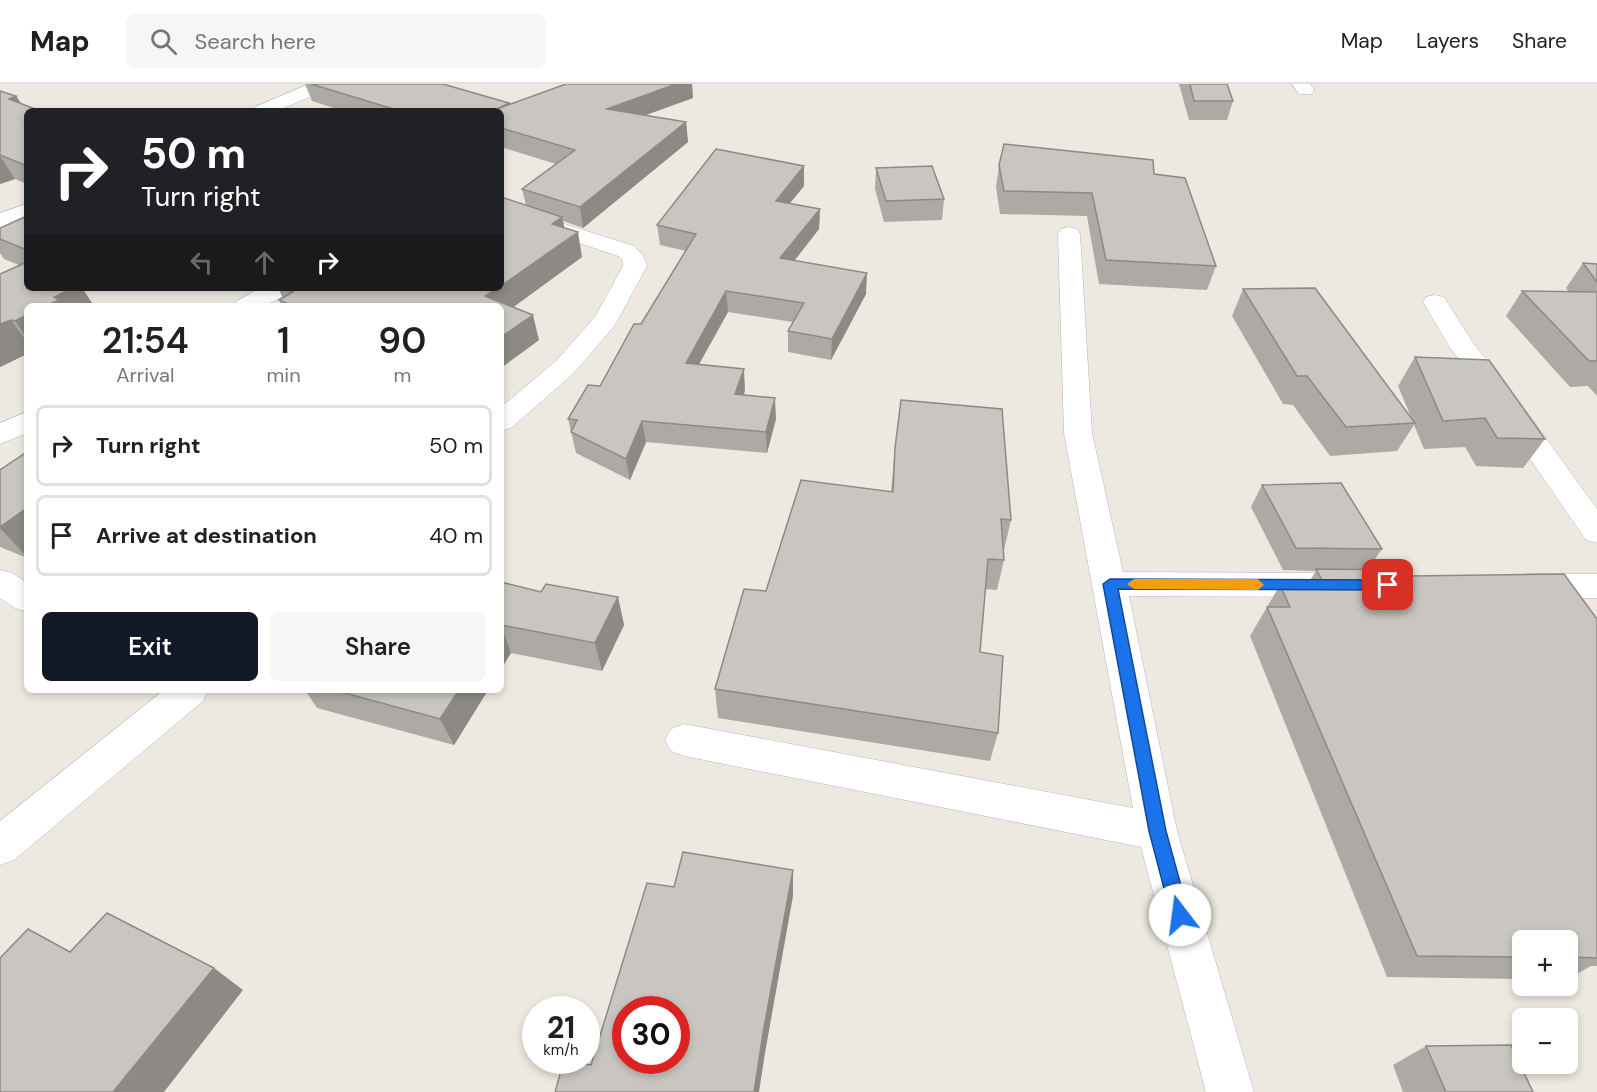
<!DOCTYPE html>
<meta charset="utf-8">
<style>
:root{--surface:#fff;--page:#f6f6f6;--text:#202124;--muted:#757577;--line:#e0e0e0;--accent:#111827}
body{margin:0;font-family:"DM Sans",sans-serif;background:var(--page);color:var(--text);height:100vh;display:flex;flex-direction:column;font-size:22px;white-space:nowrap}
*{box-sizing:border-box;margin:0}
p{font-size:20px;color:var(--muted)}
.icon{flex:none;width:33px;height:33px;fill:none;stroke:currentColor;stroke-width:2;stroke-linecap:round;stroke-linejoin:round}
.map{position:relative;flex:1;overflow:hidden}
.details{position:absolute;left:24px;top:219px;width:480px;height:390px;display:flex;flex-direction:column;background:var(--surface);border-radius:9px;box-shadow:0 3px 9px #0003}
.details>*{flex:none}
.top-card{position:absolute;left:24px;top:24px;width:480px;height:183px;border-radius:9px;box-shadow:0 3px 9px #0003;background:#202124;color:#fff;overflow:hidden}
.tools{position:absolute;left:1512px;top:846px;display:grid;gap:12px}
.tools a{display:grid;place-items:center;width:66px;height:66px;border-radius:9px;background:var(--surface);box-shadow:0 3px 9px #0003;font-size:30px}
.speed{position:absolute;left:522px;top:912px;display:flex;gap:12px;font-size:30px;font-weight:700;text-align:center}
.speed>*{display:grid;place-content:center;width:78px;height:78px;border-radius:50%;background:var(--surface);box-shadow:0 3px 9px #0003;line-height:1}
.speed small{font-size:15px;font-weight:400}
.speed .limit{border:9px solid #d22;background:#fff;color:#111}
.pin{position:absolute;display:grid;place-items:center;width:51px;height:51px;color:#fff;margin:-26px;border-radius:12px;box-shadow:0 3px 9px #0006}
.me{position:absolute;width:66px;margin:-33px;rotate:345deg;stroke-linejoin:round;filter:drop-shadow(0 0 4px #0008)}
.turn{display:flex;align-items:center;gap:21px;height:126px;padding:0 18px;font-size:27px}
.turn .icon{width:78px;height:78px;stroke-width:2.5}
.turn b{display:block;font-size:42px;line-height:51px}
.lanes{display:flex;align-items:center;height:57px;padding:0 18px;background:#0003;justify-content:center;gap:30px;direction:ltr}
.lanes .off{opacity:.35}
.eta{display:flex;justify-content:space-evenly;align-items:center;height:102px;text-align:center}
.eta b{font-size:36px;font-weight:600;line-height:42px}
.primary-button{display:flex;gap:12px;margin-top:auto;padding:12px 18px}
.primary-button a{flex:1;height:69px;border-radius:9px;background:var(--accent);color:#fff;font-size:24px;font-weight:600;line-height:69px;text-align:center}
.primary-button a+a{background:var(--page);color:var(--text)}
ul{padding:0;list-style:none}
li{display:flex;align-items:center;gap:18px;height:81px;margin:0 12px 9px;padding:0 6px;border:3px solid var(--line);border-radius:9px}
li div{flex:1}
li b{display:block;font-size:22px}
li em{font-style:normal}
header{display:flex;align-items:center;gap:36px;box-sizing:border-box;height:84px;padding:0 30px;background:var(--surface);border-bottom:2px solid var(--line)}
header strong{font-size:28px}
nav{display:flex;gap:33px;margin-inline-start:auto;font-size:21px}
.search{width:420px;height:54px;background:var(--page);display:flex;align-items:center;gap:15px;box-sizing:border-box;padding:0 21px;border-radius:9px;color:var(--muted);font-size:22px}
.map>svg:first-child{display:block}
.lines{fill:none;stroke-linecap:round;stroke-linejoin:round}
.minor-casing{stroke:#b4b5bf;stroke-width:1}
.minor{fill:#fff;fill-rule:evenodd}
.wall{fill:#ada9a5}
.shaded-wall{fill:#8d8a86}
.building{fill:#c9c5c0;stroke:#8d8a86;stroke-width:1.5;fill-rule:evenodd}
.route{fill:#1a73e8;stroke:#114b97;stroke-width:1.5}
.slow{fill:#f59e0b}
</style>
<header>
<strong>Map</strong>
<div class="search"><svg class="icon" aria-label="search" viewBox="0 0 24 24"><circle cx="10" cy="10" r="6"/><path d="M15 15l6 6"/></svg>Search here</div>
<nav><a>Map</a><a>Layers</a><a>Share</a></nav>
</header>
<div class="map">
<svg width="1597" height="1008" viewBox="0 0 1597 1008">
<rect width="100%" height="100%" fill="#ede9e0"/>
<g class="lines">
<!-- minor casing -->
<g class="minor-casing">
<path id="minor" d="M 309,0 L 333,0 L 330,4 L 277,27 L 253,27 L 255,23 Z
M 1292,0 L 1310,0 L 1314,6 L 1311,10 L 1299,10 Z
M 27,120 L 27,134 L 0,144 L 0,129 Z
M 501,120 L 634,162 L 644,173 L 647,182 L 615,241 L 574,289 L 511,344 L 501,347 L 501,323 L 556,277 L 595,233 L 623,182 L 622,175 L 618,172 L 501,133 Z
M 1069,143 L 1077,145 L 1080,150 L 1092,349 L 1123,488 L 1352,489 L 1364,492 L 1368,501 L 1364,510 L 1352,513 L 1129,512 L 1177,747 L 1254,1008 L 1206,1008 L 1141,763 L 684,672 L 671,667 L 665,656 L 671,645 L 684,640 L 1133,724 L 1064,349 L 1058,150 L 1061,145 Z
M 260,204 L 290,204 C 277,223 254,222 234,222 L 237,217 Z
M 1435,211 L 1444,213 L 1473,259 L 1511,306 L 1597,425 L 1597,459 L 1586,456 L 1491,318 L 1449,262 L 1423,218 L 1426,213 Z
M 27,328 L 27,349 L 0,360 L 0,339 Z
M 0,486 L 12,489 L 27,499 L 27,528 L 15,524 L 0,514 Z
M 1527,490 L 1597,490 L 1597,514 L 1527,514 L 1515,511 L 1511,502 L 1515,493 Z
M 164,606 L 208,606 L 203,617 L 14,776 L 0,781 L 0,737 Z"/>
</g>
<!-- minor -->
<use href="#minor" class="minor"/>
</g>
<!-- wall -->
<path class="wall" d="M 305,0 L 443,0 L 509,19 L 509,20 L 566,0 L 692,0 L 693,14 L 645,31 L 686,38 L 688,58 L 583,144 L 563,137 L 564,144 L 582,173 L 513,223 L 539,256 L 501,284 L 501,222 L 282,222 L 279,216 L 283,214 L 278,204 L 501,204 L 526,121 L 522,105 L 556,80 L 501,63 L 501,27 L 343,27 L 312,17 Z
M 1179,0 L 1227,0 L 1233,17 L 1227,36 L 1189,36 Z
M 0,7 L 16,12 L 27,27 L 27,100 L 15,95 L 0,100 Z
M 999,81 L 1154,90 L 1216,182 L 1207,206 L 1099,200 L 1087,132 L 1000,130 L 996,103 Z
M 876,84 L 944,115 L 942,136 L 884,138 L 875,105 Z
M 804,102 L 790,119 L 820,125 L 819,145 L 794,177 L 866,210 L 831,276 L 788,268 L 788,247 L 793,238 L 728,228 L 699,280 L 745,306 L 744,311 L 776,335 L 767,369 L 646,358 L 630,396 L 576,369 L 568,335 L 600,302 L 641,240 L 686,167 L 660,161 L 657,141 Z
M 27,132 L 27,204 L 82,204 L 94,222 L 27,222 L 27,270 L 0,283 L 0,190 L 19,181 L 4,175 L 0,169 L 0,144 Z
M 1583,179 L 1597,180 L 1597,312 L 1588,302 L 1570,303 L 1506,232 L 1522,207 L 1569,208 L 1566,204 Z
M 1243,205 L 1411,333 L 1398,302 L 1415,273 L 1545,355 L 1523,384 L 1476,382 L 1465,363 L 1424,365 L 1414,341 L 1397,367 L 1330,372 L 1293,321 L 1283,320 L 1232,232 Z
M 895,364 L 1011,436 L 1004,466 L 1004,476 L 997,506 L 985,505 L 980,568 L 998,649 L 990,677 L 718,634 L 715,605 L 766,507 L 891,408 Z
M 27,368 L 27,474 L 0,463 L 0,386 Z
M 1262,401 L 1382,465 L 1368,485 L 1409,492 L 1597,535 L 1597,882 L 1591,882 L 1568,895 L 1568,856 L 1522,856 L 1522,895 L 1387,893 L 1250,552 L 1280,501 L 1307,501 L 1316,487 L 1283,486 L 1251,423 Z
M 501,498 L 541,508 L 618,513 L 624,541 L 602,587 L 511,569 L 501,585 Z
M 305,606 L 488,606 L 454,661 L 317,624 Z
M 1426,962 L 1533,1008 L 1403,1008 L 1393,981 Z"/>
<!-- shaded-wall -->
<path class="shaded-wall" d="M 676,0 L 692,0 L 693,14 L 610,44 L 607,25 Z
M 16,12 L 27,30 L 9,15 Z
M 686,38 L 688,58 L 583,144 L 580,123 Z
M 0,72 L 15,95 L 0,100 Z
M 804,82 L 804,102 L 776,136 L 776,117 Z
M 820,125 L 819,145 L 780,195 L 780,174 Z
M 562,133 L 567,156 L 578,148 L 582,173 L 501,232 L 485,212 L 497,204 L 501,204 L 501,202 L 552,140 Z
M 867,189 L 866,210 L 831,276 L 832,255 Z
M 73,204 L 82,204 L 94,222 L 46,222 L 54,213 Z
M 726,207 L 728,228 L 688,300 L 686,279 Z
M 27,231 L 27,254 L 15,237 Z
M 533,231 L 539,256 L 501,284 L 501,253 Z
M 11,236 L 27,258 L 27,270 L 0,283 L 0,240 Z
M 744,285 L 745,306 L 736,331 L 735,310 Z
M 775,314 L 776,335 L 767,369 L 766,348 Z
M 642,337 L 646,358 L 630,396 L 626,375 Z
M 27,424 L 27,473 L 0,444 Z
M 618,513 L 624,541 L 602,587 L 595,559 Z
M 501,542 L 511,569 L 501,585 Z
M 459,606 L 488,606 L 454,661 L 440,635 Z
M 793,786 L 793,812 L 765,969 L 759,1008 L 754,1008 L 763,949 Z
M 214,884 L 243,906 L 164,1008 L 113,1008 Z"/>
<!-- building -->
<path class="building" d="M 311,0 L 443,0 L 509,19 L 497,25 L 566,0 L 676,0 L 607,25 L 686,38 L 580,123 L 522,105 L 575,66 L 501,44 L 501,27 L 400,27 Z
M 1190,0 L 1227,0 L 1233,17 L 1194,17 Z
M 0,7 L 16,12 L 9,15 L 40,27 L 27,27 L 27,82 L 0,71 Z
M 1004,60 L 1153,76 L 1154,90 L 1185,94 L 1216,182 L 1106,176 L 1092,109 L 1004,107 L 999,81 Z
M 716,65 L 804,82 L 776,117 L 820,125 L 780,174 L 867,189 L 832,255 L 788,247 L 804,219 L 726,207 L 686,279 L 744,285 L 735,310 L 775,314 L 766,348 L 642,337 L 626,375 L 571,348 L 577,336 L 568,335 L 588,301 L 600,302 L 634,240 L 641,240 L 696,150 L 657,141 Z
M 932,82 L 944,115 L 886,117 L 876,84 Z
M 504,114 L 562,133 L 552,140 L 578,148 L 501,202 L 501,117 Z
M 27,132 L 27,166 L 0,155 L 0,144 Z
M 27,178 L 27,204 L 73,204 L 54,213 L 59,216 L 46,222 L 27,222 L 27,231 L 15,237 L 11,236 L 0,240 L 0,190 Z
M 1583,179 L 1597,180 L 1597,198 Z
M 287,204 L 497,204 L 485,212 L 533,231 L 501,253 L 501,222 L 293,222 L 279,216 L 293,208 L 285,205 Z
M 1315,204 L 1415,339 L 1346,343 L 1307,292 L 1297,292 L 1243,205 Z
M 1522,207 L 1597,208 L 1597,277 L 1589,277 Z
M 1415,273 L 1489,276 L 1545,355 L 1497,354 L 1485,334 L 1443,337 Z
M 901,316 L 1002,325 L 1011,436 L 1001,435 L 1004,476 L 988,475 L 980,568 L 1003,572 L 998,649 L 715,605 L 744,505 L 766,507 L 801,396 L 893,408 L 895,364 Z
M 27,368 L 27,424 L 0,443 L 0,386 Z
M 1341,399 L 1382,465 L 1296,464 L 1262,401 Z
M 1316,485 L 1405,486 L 1409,492 L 1564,490 L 1597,535 L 1597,874 L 1568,873 L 1568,856 L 1522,856 L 1522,873 L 1417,872 L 1267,523 L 1290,523 L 1280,501 L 1325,501 Z
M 501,498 L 541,508 L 546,500 L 618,513 L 595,559 L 501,541 Z
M 334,606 L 459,606 L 440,635 Z
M 683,768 L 793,786 L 763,949 L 754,1008 L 555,1008 L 564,976 L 591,981 L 647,799 L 674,803 ZM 626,926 L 676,926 L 676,976 L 626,976 Z
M 107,829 L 214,884 L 113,1008 L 0,1008 L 0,874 L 28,845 L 70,868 Z
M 1511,961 L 1533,1008 L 1446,1008 L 1426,962 Z"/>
<!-- route -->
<path class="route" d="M 1110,495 L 1388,496 L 1395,501 L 1388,506 L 1118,505 L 1166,747 L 1189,831 L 1186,837 L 1180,840 L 1174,837 L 1171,831 L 1149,747 L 1103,500 Z"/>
<!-- slow -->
<path class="slow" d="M 1134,495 L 1258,495 L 1264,501 L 1258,506 L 1134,505 L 1127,500 Z"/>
</svg>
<div class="tools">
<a>+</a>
<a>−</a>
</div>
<div class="speed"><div>21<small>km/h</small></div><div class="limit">30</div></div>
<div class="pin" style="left:1388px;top:501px;background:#d93025"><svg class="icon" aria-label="arrive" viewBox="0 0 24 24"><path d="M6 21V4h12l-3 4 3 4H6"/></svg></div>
<svg class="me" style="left:1180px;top:831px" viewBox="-20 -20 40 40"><circle r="19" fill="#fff"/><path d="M0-13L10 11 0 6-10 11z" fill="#1a73e8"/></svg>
<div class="top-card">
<div class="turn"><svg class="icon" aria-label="right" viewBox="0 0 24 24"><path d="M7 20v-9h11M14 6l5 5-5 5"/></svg><div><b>50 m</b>Turn right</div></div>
<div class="lanes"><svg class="icon off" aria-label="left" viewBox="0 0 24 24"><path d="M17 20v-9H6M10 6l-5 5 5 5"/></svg><svg class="icon off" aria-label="ahead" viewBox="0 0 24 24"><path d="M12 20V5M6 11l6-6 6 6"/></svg><svg class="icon" aria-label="right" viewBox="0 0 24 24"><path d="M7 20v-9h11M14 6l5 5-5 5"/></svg></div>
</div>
<section class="details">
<div class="eta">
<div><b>21:54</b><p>Arrival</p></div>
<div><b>1</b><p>min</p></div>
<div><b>90</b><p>m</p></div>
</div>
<ul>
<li><svg class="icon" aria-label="right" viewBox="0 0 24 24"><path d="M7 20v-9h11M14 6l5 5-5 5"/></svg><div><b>Turn right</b></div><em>50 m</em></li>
<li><svg class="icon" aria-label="arrive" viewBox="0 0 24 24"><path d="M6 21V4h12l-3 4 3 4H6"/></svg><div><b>Arrive at destination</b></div><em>40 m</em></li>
</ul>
<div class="primary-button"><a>Exit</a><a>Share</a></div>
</section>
</div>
